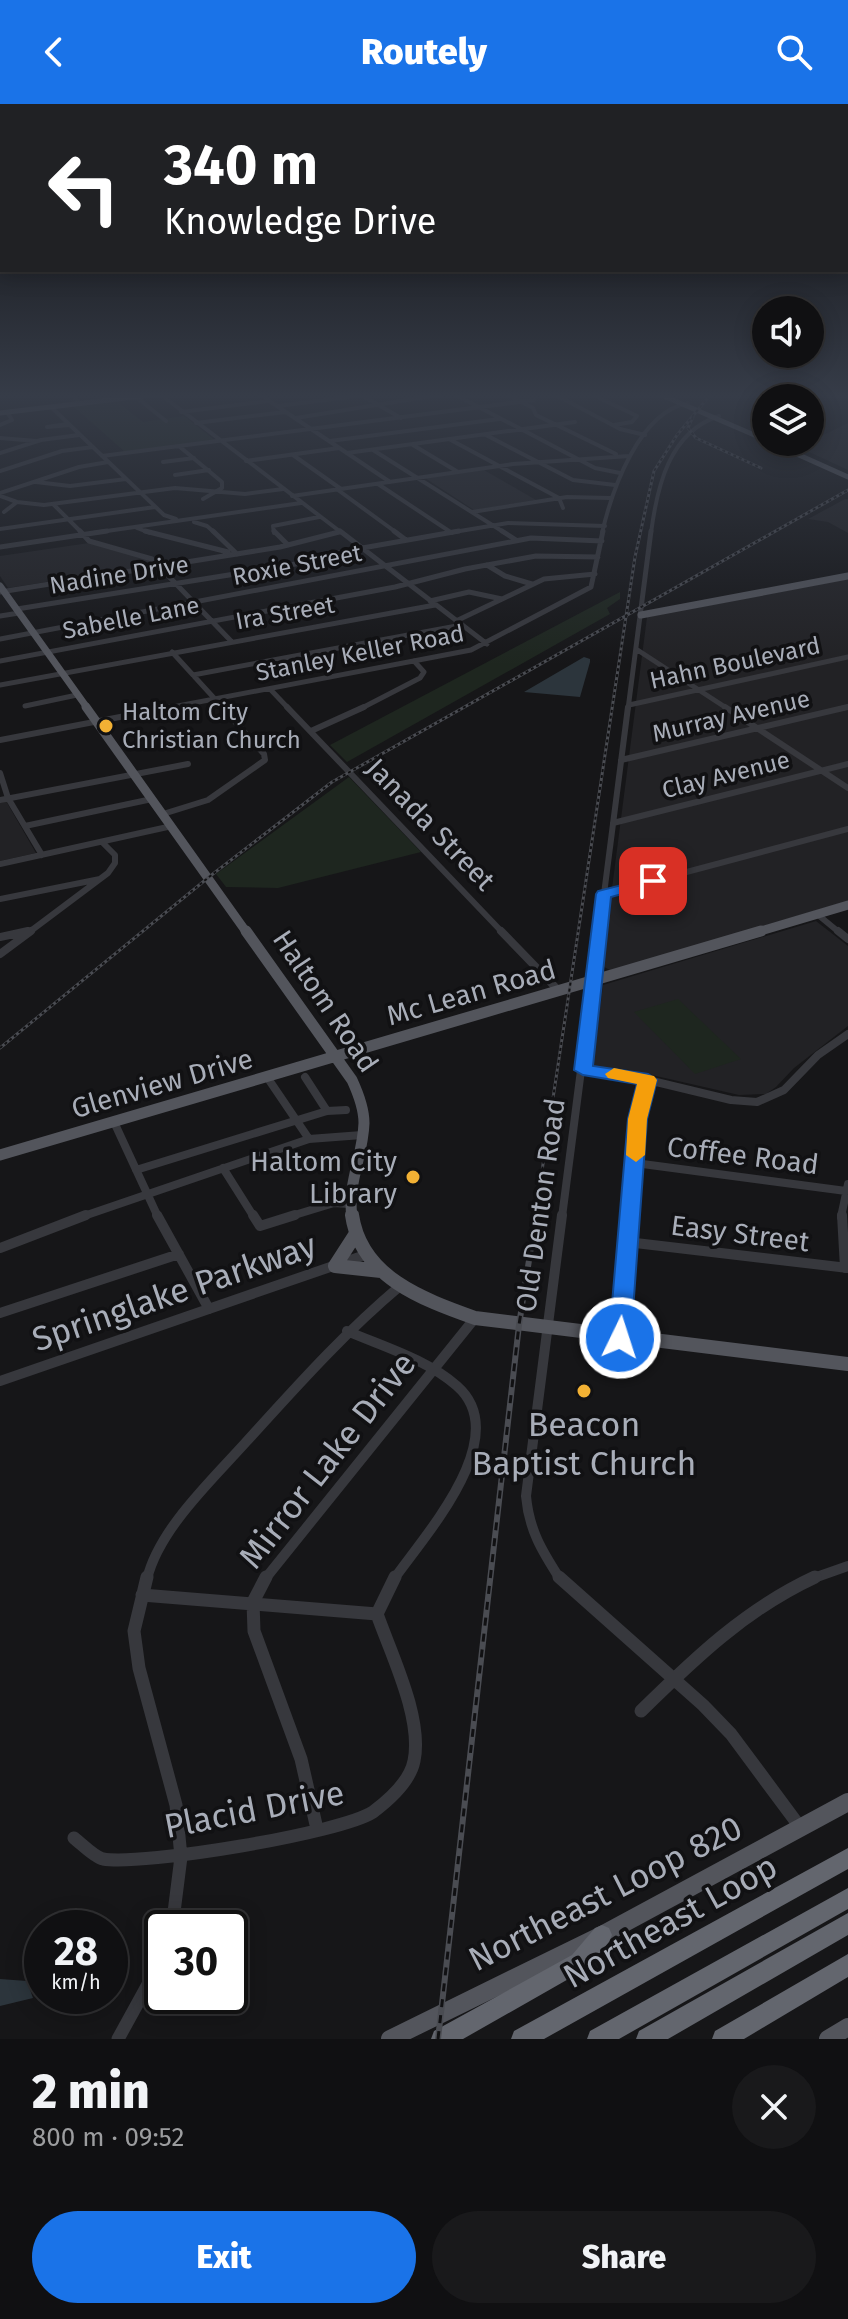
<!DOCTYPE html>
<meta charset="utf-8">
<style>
:root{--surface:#101012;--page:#19191b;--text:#f1f3f6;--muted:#9c9d9f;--line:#303032;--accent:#1a73e8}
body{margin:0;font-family:"Fira Sans",sans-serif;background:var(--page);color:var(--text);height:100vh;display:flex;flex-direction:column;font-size:30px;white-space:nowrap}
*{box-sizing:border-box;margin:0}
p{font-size:26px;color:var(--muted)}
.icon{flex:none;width:44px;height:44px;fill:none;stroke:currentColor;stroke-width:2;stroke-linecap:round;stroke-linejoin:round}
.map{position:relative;height:1935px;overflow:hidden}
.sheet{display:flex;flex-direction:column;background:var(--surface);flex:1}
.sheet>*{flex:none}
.guide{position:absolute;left:0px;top:0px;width:848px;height:168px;box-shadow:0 4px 20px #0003,0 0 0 2px var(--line);background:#202124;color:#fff;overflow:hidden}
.buttons{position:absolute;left:752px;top:192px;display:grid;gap:16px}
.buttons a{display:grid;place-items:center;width:72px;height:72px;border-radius:50%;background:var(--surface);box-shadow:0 4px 20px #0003,0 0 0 2px var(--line);font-size:40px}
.speed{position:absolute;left:24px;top:1806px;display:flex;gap:16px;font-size:40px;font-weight:700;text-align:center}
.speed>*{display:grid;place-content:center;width:104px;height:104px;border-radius:50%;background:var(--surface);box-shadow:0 4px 20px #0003,0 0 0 2px var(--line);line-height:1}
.speed small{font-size:20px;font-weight:400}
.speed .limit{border:4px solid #111;border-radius:12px;background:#fff;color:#111}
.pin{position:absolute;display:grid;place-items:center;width:68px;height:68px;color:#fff;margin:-34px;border-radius:16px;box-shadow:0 4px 12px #0006}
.me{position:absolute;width:88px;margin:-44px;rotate:4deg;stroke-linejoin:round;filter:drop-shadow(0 0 6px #0008)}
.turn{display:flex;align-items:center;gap:28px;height:168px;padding:0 32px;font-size:36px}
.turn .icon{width:104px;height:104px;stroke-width:2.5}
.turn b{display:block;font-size:56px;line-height:68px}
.round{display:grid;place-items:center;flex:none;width:84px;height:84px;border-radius:42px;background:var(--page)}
.summary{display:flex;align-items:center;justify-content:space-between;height:136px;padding:0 32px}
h1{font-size:48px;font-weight:800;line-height:60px}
.button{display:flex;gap:16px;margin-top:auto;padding:16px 32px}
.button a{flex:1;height:92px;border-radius:48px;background:var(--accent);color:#fff;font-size:32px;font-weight:800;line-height:92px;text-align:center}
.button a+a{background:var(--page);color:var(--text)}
header{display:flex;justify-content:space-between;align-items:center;height:104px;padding:0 32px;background:var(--accent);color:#fff;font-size:36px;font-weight:800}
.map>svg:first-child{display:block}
.built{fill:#222225}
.green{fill:#1e261f}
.water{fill:#2c353c}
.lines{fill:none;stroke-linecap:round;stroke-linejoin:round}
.minor-far5{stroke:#37383d;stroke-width:4}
.minor-far4{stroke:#37383d;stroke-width:5}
.minor-far3{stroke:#37383d;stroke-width:6}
.minor-far2{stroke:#37383d;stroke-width:8}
.minor-far1{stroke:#37383d;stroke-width:10}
.minor{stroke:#37383d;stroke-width:13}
.major-far5{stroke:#53555c;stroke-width:5}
.major-far4{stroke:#53555c;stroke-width:7}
.major-far3{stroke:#53555c;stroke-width:9}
.major-far2{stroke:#53555c;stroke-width:11}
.major-far1{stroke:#53555c;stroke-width:14}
.major{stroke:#53555c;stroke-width:18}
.highway{fill:#63666e;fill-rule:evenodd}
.rail-far1-casing{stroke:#4a4c52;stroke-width:3}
.rail-casing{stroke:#4a4c52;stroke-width:6}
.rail-far1{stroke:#111113;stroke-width:2;stroke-dasharray:3;stroke-linecap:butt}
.rail{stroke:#111113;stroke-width:3;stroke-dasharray:8;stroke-linecap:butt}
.route{fill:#1a73e8;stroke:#114b97;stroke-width:2}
.slow{fill:#f59e0b}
.poi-dot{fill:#f2b134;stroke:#111113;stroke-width:3}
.labels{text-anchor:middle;stroke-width:7;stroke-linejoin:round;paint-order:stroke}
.far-street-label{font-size:24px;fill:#a8adb8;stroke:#111113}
.far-poi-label{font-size:24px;fill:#a8adb8;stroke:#111113;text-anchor:start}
.street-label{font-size:28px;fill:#a8adb8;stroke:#111113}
.poi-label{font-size:28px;fill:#a8adb8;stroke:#111113;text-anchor:end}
.near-street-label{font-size:34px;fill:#a8adb8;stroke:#111113}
.near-poi-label{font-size:34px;fill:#a8adb8;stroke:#111113}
</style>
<header><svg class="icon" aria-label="back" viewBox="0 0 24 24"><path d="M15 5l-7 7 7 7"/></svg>Routely<svg class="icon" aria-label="search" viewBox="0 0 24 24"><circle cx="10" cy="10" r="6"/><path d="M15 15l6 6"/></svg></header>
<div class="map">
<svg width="848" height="1935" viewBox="0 0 848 1935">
<rect width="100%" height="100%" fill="#161618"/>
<!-- built -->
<path class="built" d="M 848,319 L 848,366 L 794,341 L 807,339 Z
M 484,366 L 536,396 L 474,406 L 425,374 Z
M 845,395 L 848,395 L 848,429 L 828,418 L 808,415 Z
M 89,439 L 145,454 L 154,461 L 8,484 L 0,472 L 0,452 Z
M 848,475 L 848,797 L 619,864 L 610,866 L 602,862 L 647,513 Z
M 6,697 L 36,749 L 0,757 L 0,699 Z
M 816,817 L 848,842 L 848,922 L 794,964 L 776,983 L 766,990 L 739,991 L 630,966 L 593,962 L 603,881 Z"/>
<!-- green -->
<path class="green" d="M 117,297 L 143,318 L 184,312 L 216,337 L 125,348 L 73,302 Z
M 620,488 L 620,495 L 607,504 L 610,510 L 347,658 L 330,641 Z
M 349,673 L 421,748 L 278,784 L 226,783 L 216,770 Z
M 678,895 L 741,955 L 695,970 L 634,908 Z"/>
<!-- water -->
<path class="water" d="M 584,553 L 590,555 L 590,558 L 580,593 L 524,588 Z
M 0,1875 L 27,1877 L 33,1894 L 0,1902 Z"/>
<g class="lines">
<!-- minor-far5 -->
<path class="minor-far5" d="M 70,290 L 81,300
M 160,290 L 342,429
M 259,290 L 390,378
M 454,290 L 595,364 L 620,369
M 506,290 L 533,304 L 536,311 L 616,350
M 554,290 L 620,325 L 645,331
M 591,290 L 637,312 L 632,318 L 614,321
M 361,291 L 401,314
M 136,293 L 166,317
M 458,293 L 477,290
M 278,302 L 372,290
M 51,303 L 164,411 L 176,415
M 181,308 L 268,297
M 296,314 L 444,290
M 196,319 L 285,308
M 68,320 L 47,323 L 69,321
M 0,321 L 12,316 L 7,308
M 486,331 L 573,376 L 615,381
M 0,334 L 36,337
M 449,335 L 559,394 L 563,404
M 330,337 L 499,315
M 413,341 L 458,368
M 180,343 L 222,378 L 222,384 L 203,395
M 373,346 L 505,429
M 0,349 L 41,336 L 79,331
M 347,349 L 575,318
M 293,351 L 341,385
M 102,352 L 534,296
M 246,357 L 339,344
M 163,358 L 194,354
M 0,367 L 62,347 L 93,343
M 175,371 L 209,366
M 36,378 L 70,382 L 126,375
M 378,380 L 452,429
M 338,386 L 397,429
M 0,389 L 79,363 L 108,358
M 0,392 L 17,398 L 44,401 L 175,384 L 245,390 L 283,385
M 292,392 L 513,360 L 629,352
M 53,400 L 82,429
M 4,408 L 17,398
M 472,408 L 567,393 L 610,394
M 194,418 L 207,422 L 215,429
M 137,424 L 150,429
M 0,425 L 155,403
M 93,429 L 301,399
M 274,429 L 273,422 L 319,413
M 334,429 L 339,428
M 448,429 L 508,419 L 605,422
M 602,429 C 612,386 639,308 688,299
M 651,429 C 657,383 669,328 719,312"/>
<!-- minor-far4 -->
<path class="minor-far4" d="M 80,427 L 89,437 L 152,455 L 231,537
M 145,427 L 228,448
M 213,427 L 237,450
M 274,427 L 288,441
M 340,427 L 487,540
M 394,427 L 406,436
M 502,427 L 516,436
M 0,443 L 107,427
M 487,461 L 505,472 L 532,480
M 0,488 L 280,443 L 339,428
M 430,497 L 469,488 L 502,495
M 17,505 L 291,461 L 351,446 L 459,427
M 0,512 L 19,509
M 456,517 L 544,475 L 595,470
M 0,535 L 531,434 L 602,437
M 636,545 L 728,605
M 172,548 L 224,605
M 0,557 L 395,483 L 465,465 L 536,452 L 598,453
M 193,571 L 462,521
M 0,581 L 435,501
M 270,585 L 289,605
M 629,601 L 848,553
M 25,602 L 77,591
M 162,605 L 471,546 L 591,483 L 603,427
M 360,605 L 420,574 L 424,568 L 414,557
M 628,605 L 651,427
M 839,605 L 848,603"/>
<!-- minor-far3 -->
<path class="minor-far3" d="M 287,603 L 503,829
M 725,603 L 848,684
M 311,627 L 364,603
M 0,636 L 172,603
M 621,656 L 848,603
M 0,669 L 8,694 L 42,751
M 0,696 L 188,660
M 163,710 L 208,696 L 265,656 L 264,650 L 222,603
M 613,719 L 848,660
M 25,722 L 152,695
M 0,760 L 172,722
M 604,790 L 848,725
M 0,795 L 100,775
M 817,810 L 840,829
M 20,829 L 28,827
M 28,829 L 108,769 L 115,759 L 115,751 L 102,738
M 599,829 L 628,603"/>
<!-- minor-far2 -->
<path class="minor-far2" d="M 501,827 L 559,887
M 838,827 L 848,835
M 0,833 L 28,827
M 0,850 L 31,827
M 583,966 L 648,976 L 731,996 L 757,998 L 784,986 L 818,951 L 848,930
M 267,973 L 309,1035
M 305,973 L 327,1007
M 114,1018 L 158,1113
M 635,1059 L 846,1087
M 223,1064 L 254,1113
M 136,1066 L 327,1007 L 346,1006
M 81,1113 L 309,1035 L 362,1031
M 288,1113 L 334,1099 L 349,1100
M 562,1113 L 599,827
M 630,1113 L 638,1015 L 648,976
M 841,1113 L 848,1080"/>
<!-- minor-far1 -->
<path class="minor-far1" d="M 157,1111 L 209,1205
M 253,1111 L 260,1122 L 295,1111
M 842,1111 L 845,1164
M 627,1138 L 848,1164
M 0,1144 L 86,1111
M 0,1209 L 179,1150
M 347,1227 C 384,1243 426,1255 457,1282 C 515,1333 424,1432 394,1475
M 620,1233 L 630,1111
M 0,1277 L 365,1151
M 147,1475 C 159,1425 212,1376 246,1338 C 297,1282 342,1231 400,1182
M 265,1475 L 475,1214
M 560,1475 C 542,1447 529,1426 526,1392 L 562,1111
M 811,1475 L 848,1462"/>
<!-- minor -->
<path class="minor" d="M 147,1473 L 134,1527 L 139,1564 L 176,1701 L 181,1753 L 172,1824
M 266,1473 L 253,1498 L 254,1527 L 301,1655 L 317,1725
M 559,1473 L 703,1601 L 731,1630 L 800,1723
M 142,1491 L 377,1510
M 641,1607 C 695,1554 746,1505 815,1473
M 74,1734 C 82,1740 94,1753 103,1755 C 143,1762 341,1729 373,1708 C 389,1696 410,1677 414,1657 C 423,1614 391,1550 377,1510 L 395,1473
M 118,1935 L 162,1855"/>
<!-- major-far5 -->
<path class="major-far5" d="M 659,290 L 766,336
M 0,309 L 159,290
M 770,338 L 848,373"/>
<!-- major-far4 -->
<path class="major-far4" d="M 0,482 L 88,605
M 641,511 L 848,472"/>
<!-- major-far3 -->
<path class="major-far3" d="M 86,603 L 247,829
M 754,829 L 848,801"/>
<!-- major-far2 -->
<path class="major-far2" d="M 246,827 L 352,976 C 358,989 364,1004 364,1019 C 363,1052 347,1080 352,1113
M 0,1051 L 761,827"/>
<!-- major-far1 -->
<path class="major-far1" d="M 352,1111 C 361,1173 422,1195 475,1214 L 848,1260
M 335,1162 L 381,1167
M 335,1162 L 355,1131"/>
<!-- major -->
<path class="major" d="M 390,1935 L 602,1831 L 848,1698
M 828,1935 L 848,1923"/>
<!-- highway -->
<path class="highway" d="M 848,1744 L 848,1765 L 544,1935 L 511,1935 L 514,1927 Z
M 848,1784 L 848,1805 L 619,1935 L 587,1935 L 590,1927 Z
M 848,1809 L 848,1831 L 668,1935 L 636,1935 L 639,1927 Z
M 602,1821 L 609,1824 L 612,1831 L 609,1838 L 586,1865 L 463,1935 L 431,1935 L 434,1927 L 572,1851 L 595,1824 Z
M 848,1850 L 848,1873 L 744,1935 L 712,1935 L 715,1927 Z"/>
<!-- rail-far1 casing -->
<g class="rail-far1-casing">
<path id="rail-far1" d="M 693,313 L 688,324 L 696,334 L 761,364
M 0,944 L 209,773 L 332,678 L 848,386
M 535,1113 L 635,453 L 654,367 L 677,331 L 711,290"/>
</g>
<!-- rail casing -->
<g class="rail-casing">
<path id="rail" d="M 438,1935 L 519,1221 L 536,1111"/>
</g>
<!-- rail-far1 -->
<use href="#rail-far1" class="rail-far1"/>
<!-- rail -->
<use href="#rail" class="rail"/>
</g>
<!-- sky -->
<linearGradient id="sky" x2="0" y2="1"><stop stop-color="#0c0c0d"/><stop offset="0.52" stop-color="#363c48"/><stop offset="1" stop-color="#363c48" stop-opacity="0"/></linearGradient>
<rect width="848" height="561" fill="url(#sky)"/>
<!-- route -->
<path class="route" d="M 653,773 L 658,774 L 658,780 L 611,793 L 593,962 L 648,970 L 657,976 L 647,1015 L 631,1234 L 628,1240 L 620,1243 L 612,1240 L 609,1234 L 628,1015 L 637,980 L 583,971 L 574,966 L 596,790 L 598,787 Z"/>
<!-- slow -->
<path class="slow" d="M 614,964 L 654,972 L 657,976 L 647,1015 L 645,1051 L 636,1058 L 626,1051 L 628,1015 L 637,980 L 608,974 L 605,970 Z"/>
<!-- markers -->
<g class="poi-dot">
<circle cx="106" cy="622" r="8"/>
<circle cx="413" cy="1073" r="8"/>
<circle cx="584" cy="1287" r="8"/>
</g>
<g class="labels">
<!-- far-street labels -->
<g class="far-street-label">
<text transform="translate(297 461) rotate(-11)" y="8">Roxie Street</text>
<text transform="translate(119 471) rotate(-9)" y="8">Nadine Drive</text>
<text transform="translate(285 509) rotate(-10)" y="8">Ira Street</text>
<text transform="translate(131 514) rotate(-11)" y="8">Sabelle Lane</text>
<text transform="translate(360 549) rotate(-11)" y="8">Stanley Keller Road</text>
<text transform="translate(735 559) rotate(-12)" y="8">Hahn Boulevard</text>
<text transform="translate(731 612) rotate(-13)" y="8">Murray Avenue</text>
<text transform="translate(726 671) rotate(-14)" y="8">Clay Avenue</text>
</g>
<!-- far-poi labels -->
<g class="far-poi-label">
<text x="122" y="616">Haltom City<tspan x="122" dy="28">Christian Church</tspan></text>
</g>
<!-- street labels -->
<g class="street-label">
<text transform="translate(431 720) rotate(46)" y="10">Janada Street</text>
<text transform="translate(471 888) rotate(-16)" y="10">Mc Lean Road</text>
<text transform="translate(326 897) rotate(56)" y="10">Haltom Road</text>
<text transform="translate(162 979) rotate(-16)" y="10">Glenview Drive</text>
<text transform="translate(743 1051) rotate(7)" y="10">Coffee Road</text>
<text transform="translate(540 1101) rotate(-82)" y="10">Old Denton Road</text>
<text transform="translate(740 1129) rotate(7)" y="10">Easy Street</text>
</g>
<!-- poi labels -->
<g class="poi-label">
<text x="397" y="1067">Haltom City<tspan x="397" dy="32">Library</tspan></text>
</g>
<!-- near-street labels -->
<g class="near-street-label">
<text transform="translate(174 1188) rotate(-19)" y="12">Springlake Parkway</text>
<text transform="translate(327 1356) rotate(-52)" y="12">Mirror Lake Drive</text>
<text transform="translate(254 1705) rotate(-11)" y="12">Placid Drive</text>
<text transform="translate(605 1789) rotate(-27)" y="12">Northeast Loop 820</text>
<text transform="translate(670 1817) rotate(-29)" y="12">Northeast Loop</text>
</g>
<!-- near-poi labels -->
<g class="near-poi-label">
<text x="584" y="1332">Beacon<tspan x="584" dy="39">Baptist Church</tspan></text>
</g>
</g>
</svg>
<div class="buttons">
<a><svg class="icon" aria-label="sound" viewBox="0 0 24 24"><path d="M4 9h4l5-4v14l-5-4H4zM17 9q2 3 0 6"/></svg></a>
<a><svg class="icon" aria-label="layers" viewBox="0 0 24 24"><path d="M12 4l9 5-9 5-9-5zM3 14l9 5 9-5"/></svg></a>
</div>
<div class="speed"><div>28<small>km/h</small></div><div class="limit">30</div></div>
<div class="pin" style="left:653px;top:777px;background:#d93025"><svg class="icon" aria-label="arrive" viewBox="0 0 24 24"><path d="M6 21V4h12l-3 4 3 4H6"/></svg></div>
<svg class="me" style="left:620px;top:1234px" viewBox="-20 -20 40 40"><circle r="17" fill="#1a73e8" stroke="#fff" stroke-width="3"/><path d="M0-11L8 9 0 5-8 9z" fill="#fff"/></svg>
<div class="guide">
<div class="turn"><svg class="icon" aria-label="left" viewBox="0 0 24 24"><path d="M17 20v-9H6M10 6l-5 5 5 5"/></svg><div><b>340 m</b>Knowledge Drive</div></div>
</div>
</div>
<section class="sheet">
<div class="summary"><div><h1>2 min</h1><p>800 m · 09:52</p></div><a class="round"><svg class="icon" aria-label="close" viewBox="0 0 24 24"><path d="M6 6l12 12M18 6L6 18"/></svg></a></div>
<div class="button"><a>Exit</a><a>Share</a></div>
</section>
